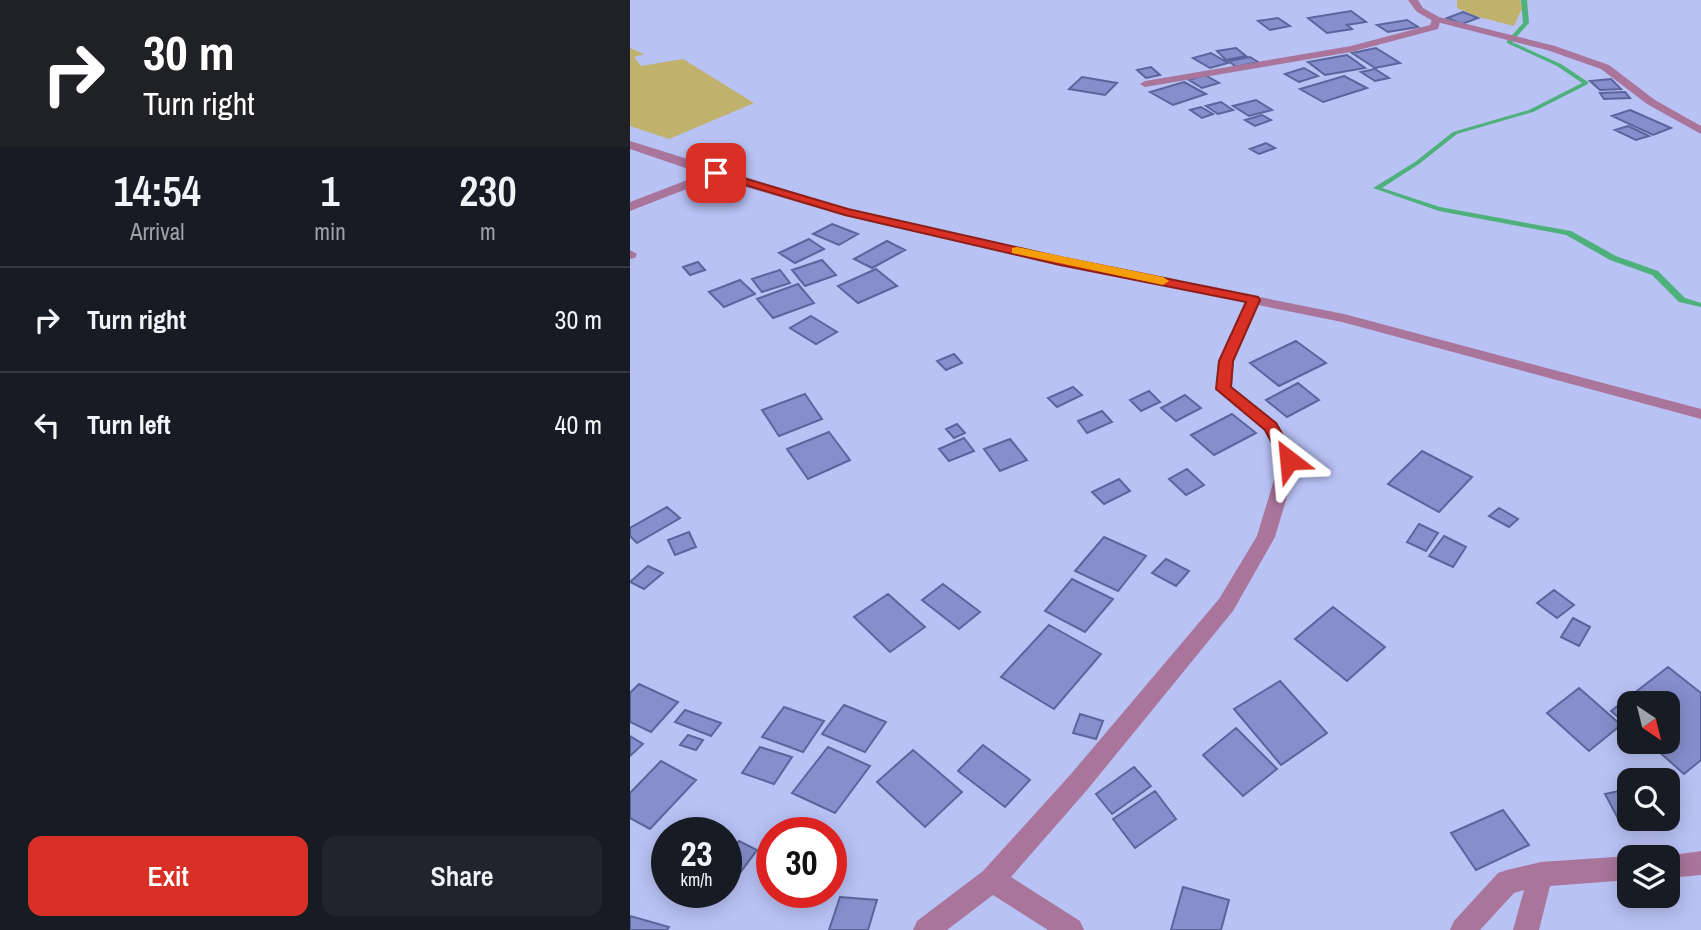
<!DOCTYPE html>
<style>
:root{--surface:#171b24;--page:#20242c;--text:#f1f3f6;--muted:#9ea1a6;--line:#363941;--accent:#d93025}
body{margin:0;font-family:"Archivo Narrow",sans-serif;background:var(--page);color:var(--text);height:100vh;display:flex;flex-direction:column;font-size:26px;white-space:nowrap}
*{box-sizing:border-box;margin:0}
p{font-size:23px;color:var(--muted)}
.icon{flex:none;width:38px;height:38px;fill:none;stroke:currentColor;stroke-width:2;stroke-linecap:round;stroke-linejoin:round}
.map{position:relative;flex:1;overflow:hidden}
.drawer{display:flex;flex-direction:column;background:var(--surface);width:630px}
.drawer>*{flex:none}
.banner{background:#202124;color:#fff;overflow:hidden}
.needle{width:46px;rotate:145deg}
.tools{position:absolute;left:987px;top:691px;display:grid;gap:14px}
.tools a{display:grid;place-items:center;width:63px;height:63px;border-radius:14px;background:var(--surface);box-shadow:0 4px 18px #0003;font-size:35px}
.speed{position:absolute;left:21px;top:817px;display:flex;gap:14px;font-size:35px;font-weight:700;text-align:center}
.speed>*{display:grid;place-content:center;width:91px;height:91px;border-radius:50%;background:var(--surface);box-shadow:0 4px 18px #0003;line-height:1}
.speed small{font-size:18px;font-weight:400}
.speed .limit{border:10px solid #d22;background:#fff;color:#111}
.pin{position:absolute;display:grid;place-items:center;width:60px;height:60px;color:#fff;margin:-30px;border-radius:14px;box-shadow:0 4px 10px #0006}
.me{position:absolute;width:77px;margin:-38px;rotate:331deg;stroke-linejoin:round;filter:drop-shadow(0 0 5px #0008)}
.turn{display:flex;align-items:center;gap:24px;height:147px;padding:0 28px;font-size:32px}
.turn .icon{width:91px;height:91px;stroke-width:2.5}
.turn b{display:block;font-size:49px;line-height:60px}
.eta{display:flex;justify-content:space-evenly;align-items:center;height:119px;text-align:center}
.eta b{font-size:42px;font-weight:600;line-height:49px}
.cta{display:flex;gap:14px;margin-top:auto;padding:14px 28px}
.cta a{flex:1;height:80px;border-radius:14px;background:var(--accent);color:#fff;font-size:28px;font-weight:600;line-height:80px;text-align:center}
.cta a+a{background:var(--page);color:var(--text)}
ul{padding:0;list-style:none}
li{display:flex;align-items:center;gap:21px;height:105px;padding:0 28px;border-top:2px solid var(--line)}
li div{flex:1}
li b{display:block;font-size:26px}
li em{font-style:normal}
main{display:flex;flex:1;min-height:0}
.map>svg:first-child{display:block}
.green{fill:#c0b16d}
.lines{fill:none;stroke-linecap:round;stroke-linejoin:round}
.stream{fill:#4eb17b;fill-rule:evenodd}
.building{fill:#868fcc;stroke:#5c649d;stroke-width:2}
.minor{fill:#a9759b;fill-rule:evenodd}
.tertiary{fill:#a9759b;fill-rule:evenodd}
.route{fill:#d93025;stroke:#8d1f18;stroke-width:2}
.slow{fill:#f59e0b}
</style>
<main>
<section class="drawer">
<div class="banner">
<div class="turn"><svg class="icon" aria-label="right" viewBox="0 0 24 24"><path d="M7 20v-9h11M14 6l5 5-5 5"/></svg><div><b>30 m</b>Turn right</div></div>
</div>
<div class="eta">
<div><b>14:54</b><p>Arrival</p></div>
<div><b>1</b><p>min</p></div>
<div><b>230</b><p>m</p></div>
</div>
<ul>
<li><svg class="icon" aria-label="right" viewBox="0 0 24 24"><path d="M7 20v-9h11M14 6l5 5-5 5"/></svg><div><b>Turn right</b></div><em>30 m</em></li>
<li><svg class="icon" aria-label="left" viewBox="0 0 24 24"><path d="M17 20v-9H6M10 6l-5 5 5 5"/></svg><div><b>Turn left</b></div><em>40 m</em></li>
</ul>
<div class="cta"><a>Exit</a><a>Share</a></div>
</section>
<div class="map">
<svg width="1071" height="930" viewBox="0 0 1071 930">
<rect width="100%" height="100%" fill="#b9c2f5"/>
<!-- green -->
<path class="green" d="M 827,0 L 890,0 L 893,6 L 884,26 L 845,16 L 827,8 Z
M 0,48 L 14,54 L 4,57 L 11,66 L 53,59 L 124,103 L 39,139 L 0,126 Z"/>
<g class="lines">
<!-- stream -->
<path class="stream" d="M 891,0 L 897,0 L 899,23 L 882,42 L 931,64 L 958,82 L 958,84 L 903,112 L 827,134 L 789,164 L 752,188 L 810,207 L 941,231 L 986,256 L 1028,271 L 1055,298 L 1071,303 L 1071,307 L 1049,302 L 1022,275 L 980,260 L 936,235 L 809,211 L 743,188 L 785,162 L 823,132 L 899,110 L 952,83 L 927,66 L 877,43 L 877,41 L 893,23 Z"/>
</g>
<!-- building -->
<path class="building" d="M 721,11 L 736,22 L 717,25 L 722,29 L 697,33 L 678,18 Z
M 833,12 L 848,18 L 832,24 L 817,18 Z
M 648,18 L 660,26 L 640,30 L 628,21 Z
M 777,20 L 788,27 L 758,32 L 747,25 Z
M 606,48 L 616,56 L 596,60 L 587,51 Z
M 746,48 L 770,63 L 745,68 L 722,53 Z
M 581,53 L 598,63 L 580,68 L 563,58 Z
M 717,55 L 735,68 L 695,75 L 678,62 Z
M 620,57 L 628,62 L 606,67 L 599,61 Z
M 521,67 L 530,75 L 516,78 L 507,70 Z
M 674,68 L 688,76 L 669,82 L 655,74 Z
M 745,69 L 759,78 L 745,81 L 731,72 Z
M 575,75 L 589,83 L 572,88 L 559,80 Z
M 714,76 L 737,88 L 693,102 L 670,89 Z
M 452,77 L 487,83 L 475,95 L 439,89 Z
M 981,79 L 991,89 L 970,90 L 960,81 Z
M 554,82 L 576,94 L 543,105 L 520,92 Z
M 995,92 L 1000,98 L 974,99 L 970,93 Z
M 626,100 L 642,110 L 619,116 L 603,106 Z
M 591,102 L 603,110 L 588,114 L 576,106 Z
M 571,107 L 583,114 L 572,118 L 560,110 Z
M 1000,110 L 1041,128 L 1023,135 L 982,116 Z
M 632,115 L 641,120 L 625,126 L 615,120 Z
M 998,126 L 1019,136 L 1006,140 L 985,130 Z
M 636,143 L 645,148 L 629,154 L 620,149 Z
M 202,224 L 228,234 L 209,245 L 183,234 Z
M 179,239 L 194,249 L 165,263 L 149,253 Z
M 257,241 L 275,250 L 242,268 L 224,259 Z
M 192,260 L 206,275 L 175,286 L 162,270 Z
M 68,262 L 75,270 L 60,275 L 53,267 Z
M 246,269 L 267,286 L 228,303 L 208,286 Z
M 150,270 L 160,283 L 132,292 L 122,279 Z
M 110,280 L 125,294 L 94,307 L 79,292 Z
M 168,284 L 184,303 L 143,318 L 127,299 Z
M 181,316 L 207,332 L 186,344 L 160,328 Z
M 666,341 L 696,363 L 649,386 L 620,363 Z
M 324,354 L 332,363 L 316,370 L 307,361 Z
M 668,383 L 689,400 L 657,417 L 636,400 Z
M 443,387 L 452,395 L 427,407 L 418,398 Z
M 519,391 L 530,402 L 511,411 L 500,400 Z
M 175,394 L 192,419 L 149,436 L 132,410 Z
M 555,395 L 571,408 L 546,421 L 531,408 Z
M 472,411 L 482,422 L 457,433 L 448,421 Z
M 602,414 L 626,433 L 584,455 L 561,435 Z
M 327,424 L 335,433 L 324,438 L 316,429 Z
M 199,432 L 220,460 L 178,479 L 157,449 Z
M 334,438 L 344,451 L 319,461 L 309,449 Z
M 380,439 L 397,460 L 370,471 L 354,449 Z
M 792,451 L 842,477 L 809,512 L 758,484 Z
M 557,469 L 574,485 L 556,495 L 539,479 Z
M 489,479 L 500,491 L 474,504 L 462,492 Z
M 37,507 L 50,518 L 7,543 L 0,536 L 0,528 Z
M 869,508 L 888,519 L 879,527 L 859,516 Z
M 789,524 L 808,533 L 796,551 L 777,542 Z
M 59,532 L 66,547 L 45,555 L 38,540 Z
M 814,536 L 836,547 L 823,567 L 799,556 Z
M 474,537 L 516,556 L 488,591 L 445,571 Z
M 536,559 L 559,571 L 546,586 L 522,573 Z
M 18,566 L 33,573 L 14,589 L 0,582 Z
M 442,579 L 483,599 L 455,632 L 415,611 Z
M 313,584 L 350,612 L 329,629 L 292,600 Z
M 924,590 L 944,605 L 927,618 L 907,603 Z
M 258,594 L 295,627 L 260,652 L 224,617 Z
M 703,607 L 755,647 L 717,681 L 665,639 Z
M 943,618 L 960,627 L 949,646 L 931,637 Z
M 419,625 L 471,654 L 424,709 L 371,677 Z
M 1038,667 L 1071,693 L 1071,760 L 1054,774 L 1018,742 L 1038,742 L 1038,704 L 999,704 L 999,726 L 981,711 Z
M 650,681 L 697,733 L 651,765 L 604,709 Z
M 9,684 L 48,702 L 21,732 L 0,722 L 0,693 Z
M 949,688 L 991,725 L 959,751 L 917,713 Z
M 214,705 L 256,722 L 235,752 L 192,734 Z
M 154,707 L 194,721 L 173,752 L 132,737 Z
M 55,710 L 91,723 L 81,736 L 45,722 Z
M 450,714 L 473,721 L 466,739 L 443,733 Z
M 606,728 L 647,769 L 613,796 L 573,755 Z
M 58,735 L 73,740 L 66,750 L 50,745 Z
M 0,736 L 13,744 L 0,756 Z
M 353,745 L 400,780 L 375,807 L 328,771 Z
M 130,747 L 162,757 L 144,784 L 112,773 Z
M 198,747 L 240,766 L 205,813 L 162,793 Z
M 283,750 L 332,792 L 295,827 L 247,782 Z
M 31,761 L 66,780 L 20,829 L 0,818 L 0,793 Z
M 504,767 L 521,786 L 482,814 L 466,794 Z
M 999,789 L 999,819 L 1018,821 L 992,826 L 975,794 Z
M 525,791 L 546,819 L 505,848 L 483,819 Z
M 873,810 L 899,845 L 846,870 L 821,833 Z
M 109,841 L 127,850 L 101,885 L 96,882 L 96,857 Z
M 553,887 L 599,900 L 591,930 L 541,930 Z
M 210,897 L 247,900 L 238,930 L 199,930 Z
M 0,916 L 39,927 L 37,930 L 0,930 Z"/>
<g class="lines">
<!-- minor -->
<path class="minor" d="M 803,17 L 811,19 L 808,29 L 721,52 L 515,87 L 510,84 L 515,81 L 721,46 L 800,25 Z
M 0,141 L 218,209 L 430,257 L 714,314 L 1071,409 L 1071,419 L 712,322 L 628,305 L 604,361 L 602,387 L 647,423 L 668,460 L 645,537 L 603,611 L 457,790 L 381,877 L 450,921 L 454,930 L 418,930 L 363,895 L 317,930 L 283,930 L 287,921 L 353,871 L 441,774 L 589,599 L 627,536 L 650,460 L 634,430 L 586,389 L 588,361 L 615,302 L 430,265 L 215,216 L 85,178 L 0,211 L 0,202 L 73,174 L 0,149 Z
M 0,250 L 7,254 L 5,258 L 0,259 Z
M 1071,851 L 1071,875 L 1038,878 L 1038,858 L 1029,857 Z
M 999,856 L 1003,858 L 999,858 L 999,880 L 920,886 L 909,930 L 883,930 L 894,890 L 884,893 L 850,930 L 820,930 L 824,921 L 868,873 L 877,870 L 911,862 Z"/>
<!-- tertiary -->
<path class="tertiary" d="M 778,0 L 788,0 L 793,8 L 809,17 L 925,46 L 979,65 L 1025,100 L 1071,126 L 1071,134 L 1017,104 L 971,69 L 917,50 L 803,21 L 787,12 Z"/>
</g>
<!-- route -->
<path class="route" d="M 86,170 L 218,209 L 430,257 L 628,297 L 630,300 L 603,361 L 601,387 L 646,423 L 667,460 L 665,464 L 653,464 L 635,430 L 586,389 L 589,361 L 616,302 L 430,265 L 215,215 L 82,175 L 82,171 Z"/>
<!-- slow -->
<path class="slow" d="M 387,247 L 533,277 L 539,281 L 533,285 L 382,253 L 382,248 Z"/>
</svg>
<div class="tools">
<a><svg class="needle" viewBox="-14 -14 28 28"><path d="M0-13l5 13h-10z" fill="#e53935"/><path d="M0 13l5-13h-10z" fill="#9ea1a6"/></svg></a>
<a><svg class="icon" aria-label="search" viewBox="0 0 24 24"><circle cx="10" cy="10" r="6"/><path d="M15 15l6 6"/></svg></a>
<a><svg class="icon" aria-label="layers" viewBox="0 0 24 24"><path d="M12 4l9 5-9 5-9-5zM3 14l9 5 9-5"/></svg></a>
</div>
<div class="speed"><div>23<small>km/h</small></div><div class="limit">30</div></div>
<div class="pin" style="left:86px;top:173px;background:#d93025"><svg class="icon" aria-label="arrive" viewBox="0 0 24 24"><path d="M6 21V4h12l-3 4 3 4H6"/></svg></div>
<svg class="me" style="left:659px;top:460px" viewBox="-20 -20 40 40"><path d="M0-17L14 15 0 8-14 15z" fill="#d93025" stroke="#fff" stroke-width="4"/></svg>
</div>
</main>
